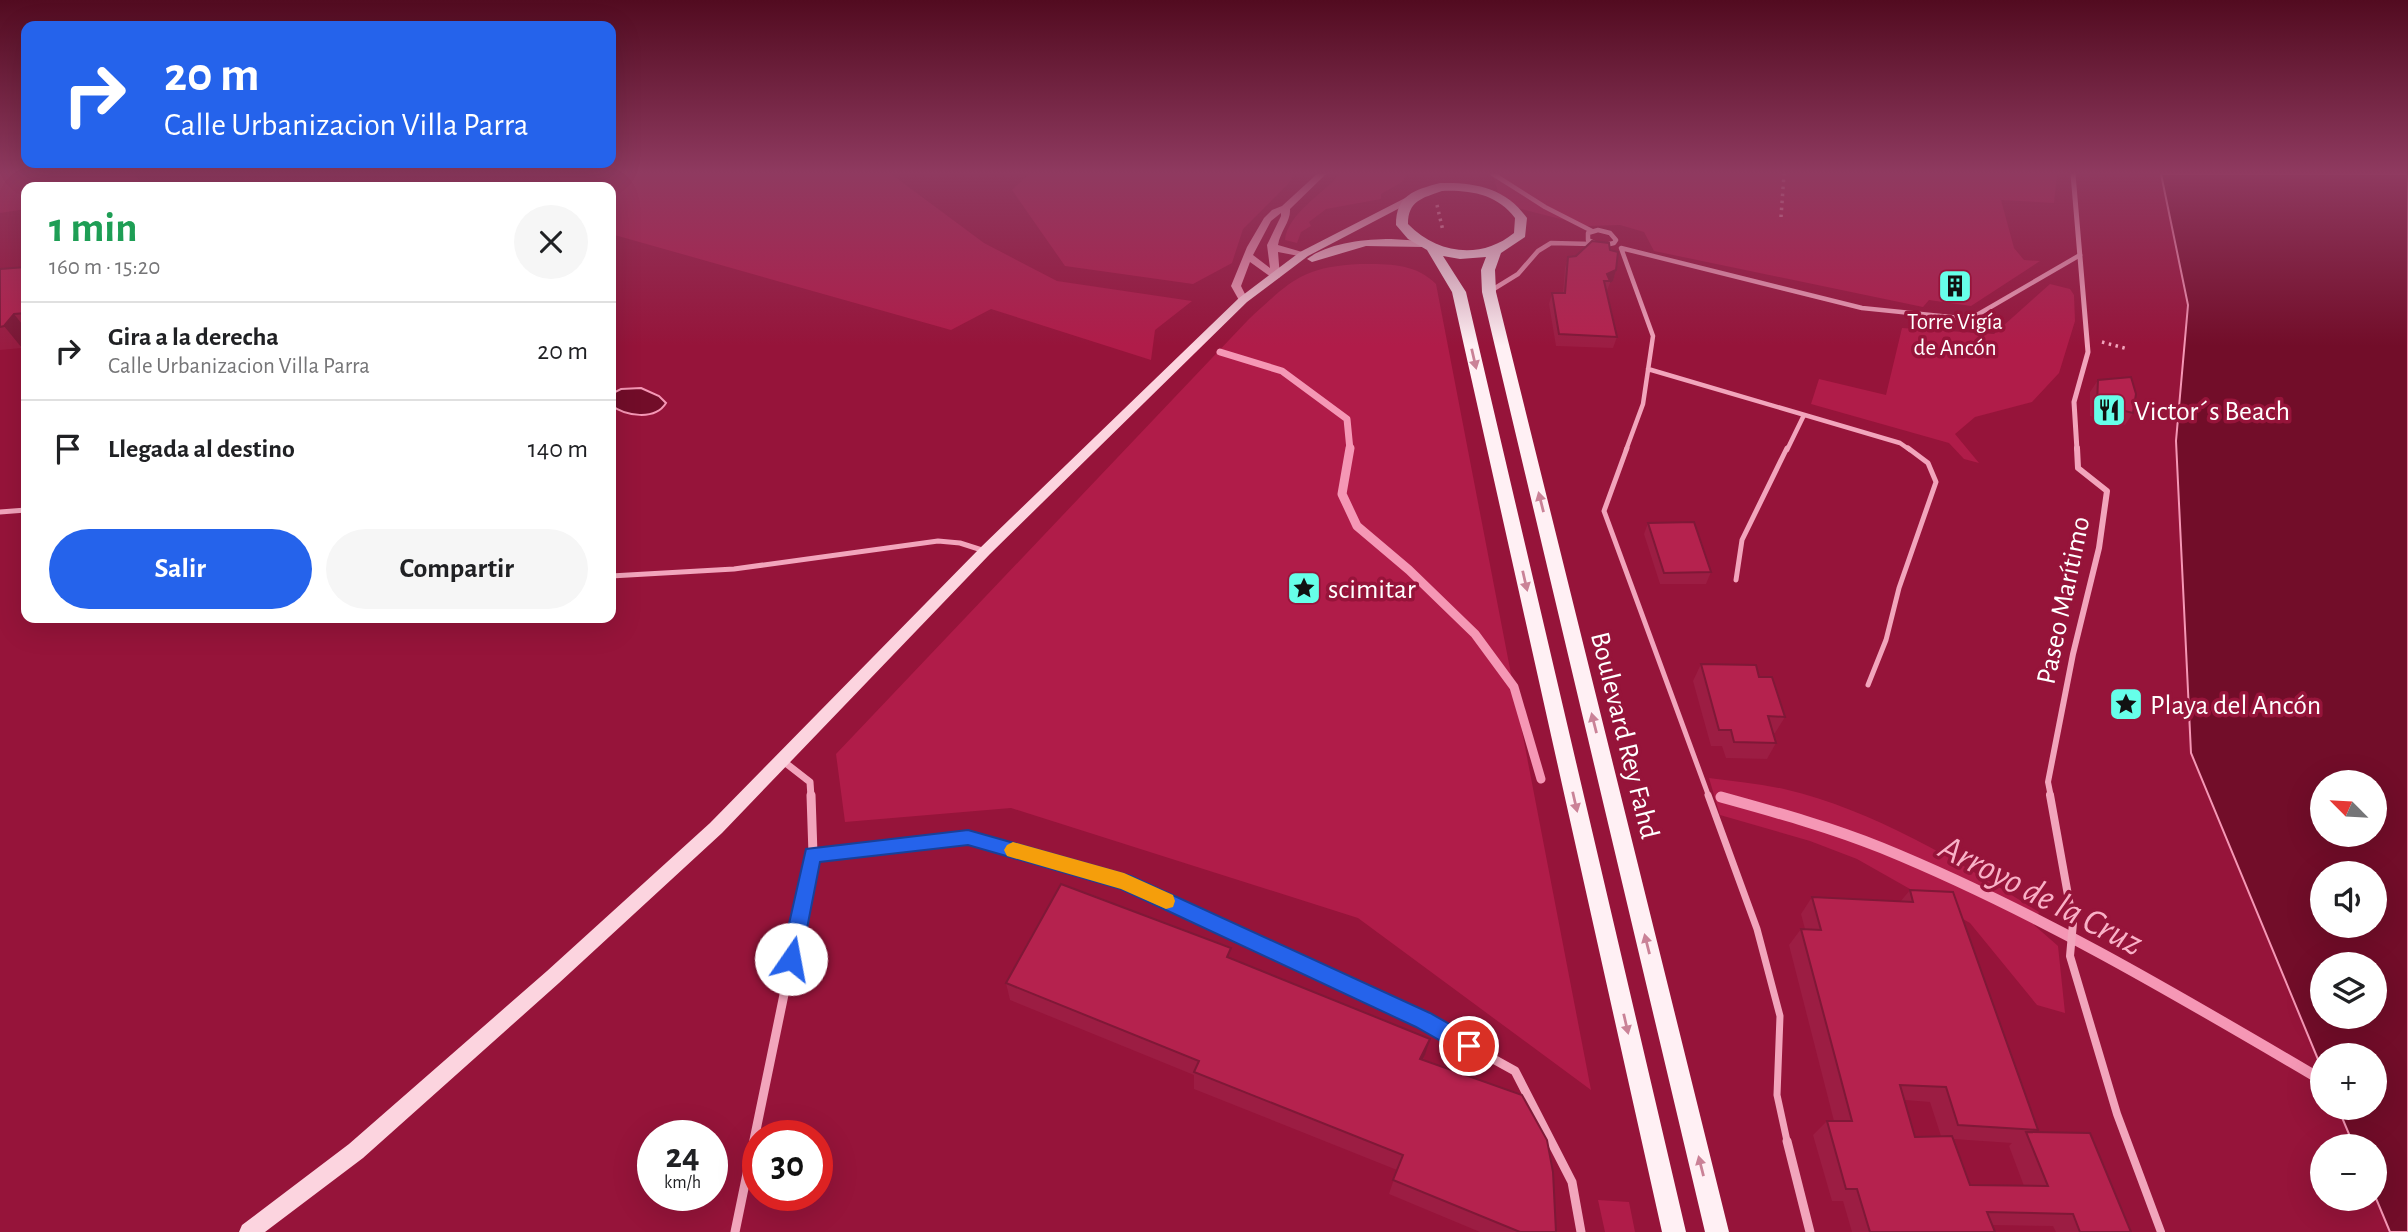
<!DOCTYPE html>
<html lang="es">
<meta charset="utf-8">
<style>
:root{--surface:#fff;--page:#f6f6f6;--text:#202124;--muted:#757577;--line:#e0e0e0;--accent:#2563eb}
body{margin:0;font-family:"Alegreya Sans",sans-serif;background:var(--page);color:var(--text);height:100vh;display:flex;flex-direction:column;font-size:26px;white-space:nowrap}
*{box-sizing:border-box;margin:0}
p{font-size:23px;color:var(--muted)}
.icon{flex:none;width:38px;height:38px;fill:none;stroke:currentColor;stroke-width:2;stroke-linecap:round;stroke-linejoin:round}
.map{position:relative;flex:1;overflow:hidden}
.sheet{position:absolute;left:21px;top:182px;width:595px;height:441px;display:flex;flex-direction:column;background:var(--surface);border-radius:14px;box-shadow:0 7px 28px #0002}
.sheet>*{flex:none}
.guide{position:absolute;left:21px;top:21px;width:595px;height:147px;border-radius:14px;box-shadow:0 7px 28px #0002;background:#2563eb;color:#fff;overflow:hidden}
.needle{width:46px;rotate:294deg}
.controls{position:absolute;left:2310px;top:770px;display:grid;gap:14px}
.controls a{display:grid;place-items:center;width:77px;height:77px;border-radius:50%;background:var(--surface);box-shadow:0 7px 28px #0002;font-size:35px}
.speed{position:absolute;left:637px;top:1120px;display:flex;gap:14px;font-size:35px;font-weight:700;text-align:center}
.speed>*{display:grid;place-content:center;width:91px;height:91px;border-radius:50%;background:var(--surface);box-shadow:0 7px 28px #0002;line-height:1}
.speed small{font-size:18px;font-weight:400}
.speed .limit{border:10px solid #d22;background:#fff;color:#111}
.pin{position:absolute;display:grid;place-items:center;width:60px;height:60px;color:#fff;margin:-30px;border:4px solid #fff;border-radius:50%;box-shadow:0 2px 7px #0007}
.me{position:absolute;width:77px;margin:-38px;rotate:12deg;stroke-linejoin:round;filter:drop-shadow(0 0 5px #0008)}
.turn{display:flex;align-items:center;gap:24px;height:147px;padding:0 28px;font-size:32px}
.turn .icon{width:91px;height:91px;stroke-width:2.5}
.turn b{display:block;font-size:49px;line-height:60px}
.round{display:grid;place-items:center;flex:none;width:74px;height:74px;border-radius:37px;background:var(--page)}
.headline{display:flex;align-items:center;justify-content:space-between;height:119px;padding:0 28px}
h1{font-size:42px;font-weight:700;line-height:52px;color:#1e9e55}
.button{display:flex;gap:14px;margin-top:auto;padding:14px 28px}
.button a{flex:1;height:80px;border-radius:42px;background:var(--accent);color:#fff;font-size:28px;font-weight:700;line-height:80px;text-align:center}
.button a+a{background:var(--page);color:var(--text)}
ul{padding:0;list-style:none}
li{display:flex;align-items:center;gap:21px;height:98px;padding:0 28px;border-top:2px solid var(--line)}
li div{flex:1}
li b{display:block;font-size:26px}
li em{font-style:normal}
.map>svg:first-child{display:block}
.green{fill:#b01c49}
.water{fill:#720d29;stroke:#f597b5;stroke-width:2;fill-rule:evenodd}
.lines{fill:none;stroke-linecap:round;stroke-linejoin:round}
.stream-far2{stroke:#f597b5;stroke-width:7}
.stream-far1{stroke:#f597b5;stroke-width:9}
.stream{stroke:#f597b5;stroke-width:11}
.path{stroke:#f2a5bc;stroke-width:3.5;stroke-dasharray:2.5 4.5;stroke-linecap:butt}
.service-far2{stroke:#f2a5bc;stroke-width:4.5}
.service-far1{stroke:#f2a5bc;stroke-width:5}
.service{stroke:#f2a5bc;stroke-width:7}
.pedestrian-far2{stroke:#f2a5bc;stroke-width:5}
.pedestrian-far1{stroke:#f2a5bc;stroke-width:6}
.pedestrian{stroke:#f2a5bc;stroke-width:8}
.minor-far1{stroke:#f2a5bc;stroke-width:7}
.minor{stroke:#f2a5bc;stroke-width:9}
.tertiary{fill:#f2a5bc;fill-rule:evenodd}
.secondary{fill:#fcd4df;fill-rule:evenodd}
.primary{fill:#fff0f4;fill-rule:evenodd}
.wall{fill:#9c1d43;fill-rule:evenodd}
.shaded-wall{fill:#7f1837}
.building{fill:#b5224e;stroke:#7f1837;stroke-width:2}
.oneway{fill:#ca8297}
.route{fill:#2563eb;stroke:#184099;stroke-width:2}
.slow{fill:#f59e0b}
.labels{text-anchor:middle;stroke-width:7;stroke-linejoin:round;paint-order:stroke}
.far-poi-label{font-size:23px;fill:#fff;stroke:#96143a}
.poi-label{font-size:28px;fill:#fff;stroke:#96143a;text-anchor:start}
.street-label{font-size:28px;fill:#fff;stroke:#96143a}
.near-water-label{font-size:37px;font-style:italic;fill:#f9b1c7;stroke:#96143a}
</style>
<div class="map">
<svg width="2408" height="1232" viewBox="0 0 2408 1232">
<rect width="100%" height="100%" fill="#96143a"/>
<!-- green -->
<path class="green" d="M 0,174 L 156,174 L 150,187 L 26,187 L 26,209 L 0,213 Z
M 556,174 L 891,174 L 984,243 L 1057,281 L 1192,301 L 1155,330 L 1151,360 L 991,309 L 951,330 L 611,234 L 611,187 L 567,187 Z
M 1029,174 L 1293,174 L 1289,183 L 1243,229 L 1232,263 L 1193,284 L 1065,266 L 1012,190 Z
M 1340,174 L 1407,174 L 1402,182 L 1381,194 L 1381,199 L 1326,209 L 1309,222 L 1311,226 L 1301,232 L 1297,243 L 1285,240 C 1287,214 1324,193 1340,174 Z
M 1499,174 L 2057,174 L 2054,203 L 2001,200 L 2014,248 L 2024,260 L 2040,261 L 1971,306 L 1929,300 L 1923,307 L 1654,251 L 1644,232 L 1620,225 L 1588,226 L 1502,204 L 1493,176 Z
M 1360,264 C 1388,264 1415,263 1436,284 L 1591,1090 L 1358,918 L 1011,808 L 845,822 L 836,754 L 1249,319 C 1291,281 1301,267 1360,264 Z
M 2050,284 L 2070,289 L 2074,295 L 2075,321 L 2059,373 L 2032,402 L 1975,417 L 1955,434 L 1979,463 L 1964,459 L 1949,443 L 1811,404 L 1819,379 L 1886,395 L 1902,328 L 1994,334 Z
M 1709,778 C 1734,781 1759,784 1784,789 C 1877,811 1959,862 2039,912 L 2034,925 L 2058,946 L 2065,1013 L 2037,1005 L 1970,923 L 1857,859 L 1810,841 L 1720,815 Z
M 1598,1200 L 1629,1202 L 1635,1232 L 1605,1232 Z"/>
<!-- water -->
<path class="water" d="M 2161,174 L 2408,174 L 2408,1232 L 2390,1232 L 2375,1196 L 2375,1146 L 2354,1146 L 2338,1108 L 2375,1108 L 2375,1055 L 2322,1055 L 2322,1069 L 2191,753 L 2176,441 L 2188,305 ZM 2322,782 L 2375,782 L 2375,835 L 2322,835 ZM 2322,873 L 2375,873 L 2375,926 L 2322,926 ZM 2322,964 L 2375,964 L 2375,1017 L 2322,1017 Z
M 641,388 L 659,396 L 666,403 C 655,421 625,416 611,405 L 611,394 L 621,389 Z"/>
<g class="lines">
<!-- stream-far2 -->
<path class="stream-far2" d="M 1220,352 L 1282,371 L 1347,419 L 1350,450"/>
<!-- stream-far1 -->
<path class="stream-far1" d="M 1350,448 L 1342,494 L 1357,526 L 1409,570 L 1475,634 L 1514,687 L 1541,779"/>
<!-- stream -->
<path class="stream" d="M 1721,797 C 1775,812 1830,827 1882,848 C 2036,911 2179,996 2322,1080"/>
<!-- path -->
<path class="path" d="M 1437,205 L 1443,231
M 1781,217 L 1784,174
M 2102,342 L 2128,349"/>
<!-- service-far2 -->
<path class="service-far2" d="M 1493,174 L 1545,207 L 1592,231
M 1598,230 L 1610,233 L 1616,240 L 1614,243 L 1601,246 L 1588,240 L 1588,233 Z
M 1492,290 L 1518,274 L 1538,251 L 1551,243 L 1592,244
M 1648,369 L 1900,443 L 1910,450
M 1626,450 L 1643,404 L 1653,336 L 1621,248 L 1862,308 L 1970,319 L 2080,255
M 1787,450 L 1804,415"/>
<!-- service-far1 -->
<path class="service-far1" d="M 1627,448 L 1604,511 L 1709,797
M 0,512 L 26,510
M 611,576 L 734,569 L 938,541 L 960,543 L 985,551
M 1736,580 L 1742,540 L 1787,448
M 1868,685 L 1886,640 L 1899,588 L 1936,482 L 1928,463 L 1908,448"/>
<!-- service -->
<path class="service" d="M 1708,795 L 1757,929 L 1780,1016 L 1777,1095 L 1787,1141"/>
<!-- pedestrian-far2 -->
<path class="pedestrian-far2" d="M 2073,174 L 2088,352 L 2074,402 L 2077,450"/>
<!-- pedestrian-far1 -->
<path class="pedestrian-far1" d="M 2051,797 L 2048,782 L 2073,654 L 2099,548 L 2107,491 L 2078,468 L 2077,448"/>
<!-- pedestrian -->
<path class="pedestrian" d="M 2050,795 L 2073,923 L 2070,956 L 2117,1114 L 2161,1232"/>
<!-- minor-far1 -->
<path class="minor-far1" d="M 783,761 L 810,782 L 811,797"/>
<!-- minor -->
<path class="minor" d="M 813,854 L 968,838 L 1124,882 L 1423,1020 L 1515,1071 L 1572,1182 L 1581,1232
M 1787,1141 L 1810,1232
M 735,1232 L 813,854 L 811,795"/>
<!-- tertiary -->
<path class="tertiary" d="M 1317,174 L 1326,174 L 1290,209 C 1291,221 1280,232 1278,245 L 1309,254 L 1304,257 L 1278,252 L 1280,277 L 1275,280 L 1250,262 L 1241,286 L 1248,300 L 1243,303 L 1240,302 L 1231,286 L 1247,247 L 1264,218 L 1272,210 L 1282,206 ZM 1281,213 L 1281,216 L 1267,245 L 1270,268 L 1253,255 L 1271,221 Z"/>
<!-- secondary -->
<path class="secondary" d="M 1411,195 L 1416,198 L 1415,200 L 1308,256 L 1247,302 L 990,554 L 722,833 L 559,983 L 363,1158 L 265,1232 L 239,1232 L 242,1225 L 349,1144 L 547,971 L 710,823 L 980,548 L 1239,298 L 1300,252 Z
M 1391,239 L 1423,241 L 1428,244 L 1423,247 L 1366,246 L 1312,262 L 1307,259 C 1328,243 1364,239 1391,239 Z"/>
<!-- primary -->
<path class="primary" d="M 1440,183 C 1475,182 1506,188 1527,218 L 1525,237 L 1501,253 L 1495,270 L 1496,292 L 1729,1232 L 1705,1232 L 1482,292 L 1481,270 L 1486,257 L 1460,259 L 1443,256 L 1466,292 L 1686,1232 L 1662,1232 L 1452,292 L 1427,250 L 1408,239 L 1396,225 C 1396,195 1414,190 1440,183 ZM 1442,191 C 1470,190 1497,194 1515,218 L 1514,233 C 1481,260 1437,254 1408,224 C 1408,201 1422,198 1442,191 Z"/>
</g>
<!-- wall -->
<path class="wall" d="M 1576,256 L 1616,270 L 1613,281 L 1610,283 L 1606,293 L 1617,337 L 1613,348 L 1556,346 L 1549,304 L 1552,293 L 1563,293 L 1565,268 L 1568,257 Z
M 26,267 L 26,343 L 22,348 L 0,350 L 0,269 Z
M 2098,380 L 2133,413 L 2125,425 L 2090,416 L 2090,392 Z
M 1648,523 L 1711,572 L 1706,584 L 1660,584 L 1644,534 Z
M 1701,664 L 1759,677 L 1785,717 L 1775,733 L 1773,733 L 1776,743 L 1767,759 L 1726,758 L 1722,746 L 1711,746 L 1693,681 Z
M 1910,890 L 2038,1130 L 2035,1132 L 2131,1232 L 2056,1232 L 2053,1226 L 1992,1225 L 1995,1232 L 1852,1232 L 1843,1201 L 1832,1201 L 1813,1135 L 1827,1121 L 1834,1121 L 1789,945 L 1801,929 L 1805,929 L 1801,914 L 1812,897 L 1900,902 ZM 1905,1100 L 1930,1102 L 1941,1136 L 1915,1137 ZM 1953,1139 L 2012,1143 L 2009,1146 L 2024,1186 L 1970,1185 Z
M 1231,958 L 1430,1039 L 1423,1060 L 1556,1232 L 1480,1232 L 1389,1194 L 1397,1170 L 1194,1089 L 1194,1075 L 1010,1000 L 1006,983 Z"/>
<!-- shaded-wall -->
<path class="shaded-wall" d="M 153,174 L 262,174 L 244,176 L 241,186 L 229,187 L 209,187 L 208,185 L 190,187 L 144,187 L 136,176 Z
M 1616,270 L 1613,281 L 1610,283 L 1610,281 L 1607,274 Z
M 14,314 L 26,329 L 26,343 L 22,348 L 4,326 Z
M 1430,1039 L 1425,1055 L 1415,1075 L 1420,1059 Z"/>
<!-- building -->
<path class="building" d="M 137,174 L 153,174 L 136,176 Z
M 1592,241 L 1609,243 L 1610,250 L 1618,252 L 1616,270 L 1607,274 L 1610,281 L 1604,281 L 1617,337 L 1559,334 L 1552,293 L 1565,293 L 1568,257 L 1576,256 Z
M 26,267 L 26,313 L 14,314 L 4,326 L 0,327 L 0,269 Z
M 2131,377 L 2136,394 L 2133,413 L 2097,404 L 2098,380 Z
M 1694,522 L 1711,572 L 1664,573 L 1648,523 Z
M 1701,664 L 1756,665 L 1759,677 L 1772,677 L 1785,717 L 1768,716 L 1776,743 L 1734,742 L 1731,730 L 1719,730 Z
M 1061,884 L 1231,948 L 1227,957 L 1430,1039 L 1420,1059 L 1522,1095 L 1547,1140 L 1553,1172 L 1556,1232 L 1520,1232 L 1393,1180 L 1403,1155 L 1194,1072 L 1199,1061 L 1006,983 Z
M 1910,890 L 1953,892 L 2038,1130 L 1958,1125 L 1946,1087 L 1900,1085 L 1915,1137 L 1952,1136 L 1970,1185 L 2048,1186 L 2026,1132 L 2090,1133 L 2131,1232 L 2080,1232 L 2073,1214 L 1987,1212 L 1995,1232 L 1870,1232 L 1857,1189 L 1846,1189 L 1827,1121 L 1852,1121 L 1801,929 L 1821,930 L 1812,897 L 1913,902 Z"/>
<!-- one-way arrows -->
<defs><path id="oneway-solid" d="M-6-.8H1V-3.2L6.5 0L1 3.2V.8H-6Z" transform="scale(1.75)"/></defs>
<g class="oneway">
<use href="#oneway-solid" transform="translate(1474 359) rotate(77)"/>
<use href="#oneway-solid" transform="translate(1541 502) rotate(-104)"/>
<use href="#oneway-solid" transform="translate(1525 581) rotate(77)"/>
<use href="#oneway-solid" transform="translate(1594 723) rotate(-104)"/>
<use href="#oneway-solid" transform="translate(1575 802) rotate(77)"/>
<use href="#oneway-solid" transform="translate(1647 944) rotate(-104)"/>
<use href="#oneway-solid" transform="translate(1626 1024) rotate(77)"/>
<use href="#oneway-solid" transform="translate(1701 1166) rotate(-104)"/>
</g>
<!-- sky -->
<linearGradient id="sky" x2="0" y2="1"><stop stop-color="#520b20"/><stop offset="0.5" stop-color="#8f3a60"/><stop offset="1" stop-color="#8f3a60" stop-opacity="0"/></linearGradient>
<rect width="2408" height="346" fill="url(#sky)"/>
<!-- route -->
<path class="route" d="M 968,830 L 1131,876 L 1430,1013 L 1476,1039 L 1479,1046 L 1476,1053 L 1469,1056 L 1462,1053 L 1416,1027 L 1121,889 L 968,845 L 820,862 L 801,959 L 798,966 L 791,968 L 784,966 L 781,959 L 806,849 Z"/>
<!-- slow -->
<path class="slow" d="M 1013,842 L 1124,873 L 1173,895 L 1175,901 L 1173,907 L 1166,909 L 1121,889 L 1007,856 L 1004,850 L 1007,845 Z"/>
<!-- icons -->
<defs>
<g id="building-square" transform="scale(1.75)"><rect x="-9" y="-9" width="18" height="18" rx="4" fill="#66ffe9" stroke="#96143a"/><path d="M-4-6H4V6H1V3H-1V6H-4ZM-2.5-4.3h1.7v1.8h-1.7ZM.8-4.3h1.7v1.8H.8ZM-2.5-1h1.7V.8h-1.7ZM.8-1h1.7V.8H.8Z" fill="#111"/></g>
<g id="restaurant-square" transform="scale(1.75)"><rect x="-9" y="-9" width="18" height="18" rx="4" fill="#66ffe9" stroke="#96143a"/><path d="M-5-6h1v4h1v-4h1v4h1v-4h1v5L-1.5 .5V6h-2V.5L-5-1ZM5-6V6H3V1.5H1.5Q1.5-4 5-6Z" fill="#111"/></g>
<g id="sight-square" transform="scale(1.75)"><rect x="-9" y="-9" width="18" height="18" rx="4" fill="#66ffe9" stroke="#96143a"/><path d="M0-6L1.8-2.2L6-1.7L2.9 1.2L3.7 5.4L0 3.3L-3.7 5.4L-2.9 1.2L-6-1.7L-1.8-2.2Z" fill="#111"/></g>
</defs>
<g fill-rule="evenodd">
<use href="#building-square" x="1955" y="286"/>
<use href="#restaurant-square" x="2109" y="410"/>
<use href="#sight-square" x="1304" y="588"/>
<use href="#sight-square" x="2126" y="704"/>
</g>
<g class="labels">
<!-- far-poi labels -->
<g class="far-poi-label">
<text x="1955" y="329">Torre Vigía<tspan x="1955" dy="26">de Ancón</tspan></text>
</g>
<!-- poi labels -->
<g class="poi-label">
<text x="2134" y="420">Victor´s Beach</text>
<text x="1328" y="598">scimitar</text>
<text x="2150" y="714">Playa del Ancón</text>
</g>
<!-- street labels -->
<g class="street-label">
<text transform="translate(2062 600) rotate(-78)" y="10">Paseo Marítimo</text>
<text transform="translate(1626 735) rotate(76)" y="10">Boulevard Rey Fahd</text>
</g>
<!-- near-water labels -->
<g class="near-water-label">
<text transform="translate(2042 894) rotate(27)" y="13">Arroyo de la Cruz</text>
</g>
</g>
</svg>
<div class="controls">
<a><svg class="needle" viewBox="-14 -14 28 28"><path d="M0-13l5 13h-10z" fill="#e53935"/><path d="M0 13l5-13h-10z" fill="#757577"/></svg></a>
<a><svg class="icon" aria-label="sound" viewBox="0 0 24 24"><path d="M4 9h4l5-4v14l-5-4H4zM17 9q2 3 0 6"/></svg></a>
<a><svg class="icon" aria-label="layers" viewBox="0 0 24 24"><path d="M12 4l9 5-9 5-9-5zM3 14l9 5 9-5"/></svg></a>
<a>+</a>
<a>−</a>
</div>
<div class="speed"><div>24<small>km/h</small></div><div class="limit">30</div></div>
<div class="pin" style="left:1469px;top:1046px;background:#d93025"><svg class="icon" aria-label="arrive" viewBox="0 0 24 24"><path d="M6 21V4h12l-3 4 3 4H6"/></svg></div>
<svg class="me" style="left:791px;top:959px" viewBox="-20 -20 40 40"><circle r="19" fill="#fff"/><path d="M0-13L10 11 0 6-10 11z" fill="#2563eb"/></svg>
<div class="guide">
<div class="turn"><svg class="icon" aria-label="right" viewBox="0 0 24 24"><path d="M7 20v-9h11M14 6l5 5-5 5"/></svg><div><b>20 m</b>Calle Urbanizacion Villa Parra</div></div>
</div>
<section class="sheet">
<div class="headline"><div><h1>1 min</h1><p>160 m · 15:20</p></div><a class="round"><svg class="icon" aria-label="close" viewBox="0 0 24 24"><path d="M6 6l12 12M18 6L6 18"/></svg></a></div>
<ul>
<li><svg class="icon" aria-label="right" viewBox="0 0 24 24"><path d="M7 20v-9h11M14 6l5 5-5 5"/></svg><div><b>Gira a la derecha</b><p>Calle Urbanizacion Villa Parra</p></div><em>20 m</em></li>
<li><svg class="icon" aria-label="arrive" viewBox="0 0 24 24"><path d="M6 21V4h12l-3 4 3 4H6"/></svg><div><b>Llegada al destino</b></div><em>140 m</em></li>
</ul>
<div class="button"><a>Salir</a><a>Compartir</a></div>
</section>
</div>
